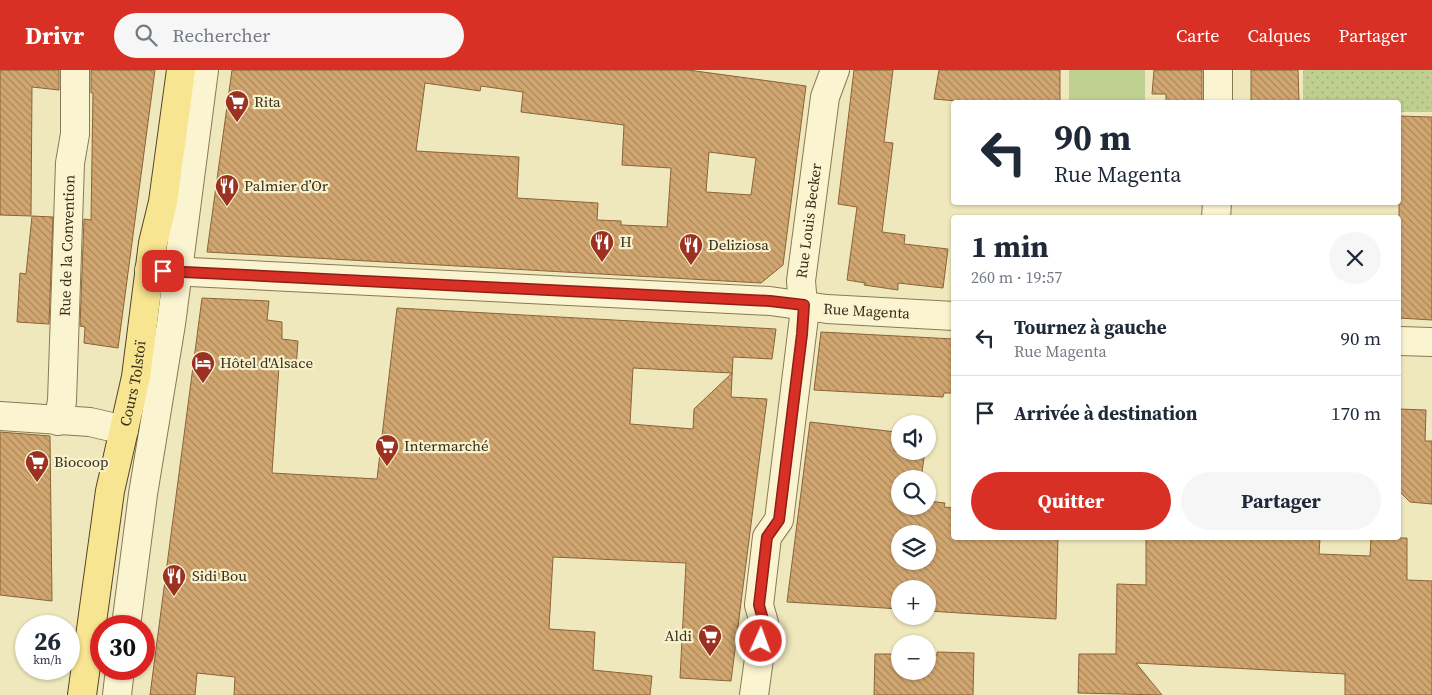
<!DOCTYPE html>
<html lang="fr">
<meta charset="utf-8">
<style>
:root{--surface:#fff;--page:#f6f6f7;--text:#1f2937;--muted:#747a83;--line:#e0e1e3;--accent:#d93025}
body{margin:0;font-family:"Source Serif 4",serif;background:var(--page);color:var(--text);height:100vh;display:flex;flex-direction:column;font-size:19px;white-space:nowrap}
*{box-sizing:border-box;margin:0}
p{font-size:16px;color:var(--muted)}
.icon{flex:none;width:28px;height:28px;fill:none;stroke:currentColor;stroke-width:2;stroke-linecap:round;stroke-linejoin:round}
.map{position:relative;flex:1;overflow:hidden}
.side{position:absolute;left:951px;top:145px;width:450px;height:325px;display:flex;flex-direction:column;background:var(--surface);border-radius:5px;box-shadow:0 1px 4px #0004}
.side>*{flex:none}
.banner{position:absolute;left:951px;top:30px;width:450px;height:105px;border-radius:5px;box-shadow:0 1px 4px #0004;background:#fff;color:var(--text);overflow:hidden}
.controls{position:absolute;left:891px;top:345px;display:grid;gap:10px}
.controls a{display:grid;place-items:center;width:45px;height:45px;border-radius:50%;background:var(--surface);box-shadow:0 1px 4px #0004;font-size:25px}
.speed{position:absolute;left:15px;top:545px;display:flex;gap:10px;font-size:25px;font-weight:700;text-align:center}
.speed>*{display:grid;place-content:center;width:65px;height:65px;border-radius:50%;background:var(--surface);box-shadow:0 1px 4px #0004;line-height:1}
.speed small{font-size:12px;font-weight:400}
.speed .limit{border:8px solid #d22;background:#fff;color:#111}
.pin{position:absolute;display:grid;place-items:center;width:42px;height:42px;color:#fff;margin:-21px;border-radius:10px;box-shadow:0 2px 8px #0006}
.me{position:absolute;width:55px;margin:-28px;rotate:2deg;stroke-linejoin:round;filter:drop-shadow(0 0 4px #0008)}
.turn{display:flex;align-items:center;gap:18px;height:105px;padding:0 20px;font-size:22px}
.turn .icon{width:65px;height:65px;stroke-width:2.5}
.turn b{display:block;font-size:35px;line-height:42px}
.round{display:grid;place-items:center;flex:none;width:52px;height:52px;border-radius:26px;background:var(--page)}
.overview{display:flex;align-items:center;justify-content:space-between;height:85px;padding:0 20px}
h1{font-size:30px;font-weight:700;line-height:38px}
.button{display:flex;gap:10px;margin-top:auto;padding:10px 20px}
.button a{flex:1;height:58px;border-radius:30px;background:var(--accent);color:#fff;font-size:20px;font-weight:700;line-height:58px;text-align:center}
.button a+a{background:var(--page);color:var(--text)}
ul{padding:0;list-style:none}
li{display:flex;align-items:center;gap:15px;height:75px;padding:0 20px;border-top:1px solid var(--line)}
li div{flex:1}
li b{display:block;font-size:19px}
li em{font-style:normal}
header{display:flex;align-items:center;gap:30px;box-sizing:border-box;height:70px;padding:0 25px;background:var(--accent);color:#fff}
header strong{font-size:24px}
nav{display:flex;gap:28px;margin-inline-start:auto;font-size:18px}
.search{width:350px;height:45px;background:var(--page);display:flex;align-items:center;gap:12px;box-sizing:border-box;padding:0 18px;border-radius:28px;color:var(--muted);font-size:19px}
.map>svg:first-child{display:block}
.grass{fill:#bfcf90}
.park{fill:url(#park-dots)}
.building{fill:url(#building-back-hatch);stroke:#8a6439;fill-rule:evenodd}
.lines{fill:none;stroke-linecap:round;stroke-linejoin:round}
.minor-casing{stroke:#897855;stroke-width:30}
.major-casing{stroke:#56452a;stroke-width:30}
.minor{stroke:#fbf4d0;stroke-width:28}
.major{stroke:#f7e591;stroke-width:28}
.route-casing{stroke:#8d1f18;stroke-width:12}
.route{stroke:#d93025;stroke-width:9}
.labels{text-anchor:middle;stroke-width:4.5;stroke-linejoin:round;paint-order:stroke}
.poi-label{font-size:15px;fill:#372d1b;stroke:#f7f1cd;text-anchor:start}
.street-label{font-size:15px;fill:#372d1b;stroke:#f7f1cd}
</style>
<header>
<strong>Drivr</strong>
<div class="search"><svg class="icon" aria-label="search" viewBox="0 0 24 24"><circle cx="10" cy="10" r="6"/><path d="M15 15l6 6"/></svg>Rechercher</div>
<nav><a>Carte</a><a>Calques</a><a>Partager</a></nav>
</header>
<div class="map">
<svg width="1432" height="625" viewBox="0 0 1432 625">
<defs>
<pattern id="park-dots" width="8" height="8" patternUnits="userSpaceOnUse" patternTransform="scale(1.25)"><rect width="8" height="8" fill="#bfcf90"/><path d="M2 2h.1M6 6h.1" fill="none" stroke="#a5b27c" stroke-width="1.8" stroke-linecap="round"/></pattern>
<pattern id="building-back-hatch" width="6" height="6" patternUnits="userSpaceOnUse" patternTransform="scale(1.25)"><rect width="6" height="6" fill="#d1a670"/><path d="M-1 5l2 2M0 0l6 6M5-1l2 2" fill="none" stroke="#aa885b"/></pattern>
</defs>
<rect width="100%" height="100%" fill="#f0e8bd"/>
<!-- grass -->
<path class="grass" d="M 1069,0 L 1145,0 L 1145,32 L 1069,32 Z"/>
<!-- park -->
<path class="park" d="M 1303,0 L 1432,0 L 1432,42 L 1399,42 L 1399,32 L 1303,32 Z"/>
<!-- building -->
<path class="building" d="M 0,0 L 59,0 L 59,20 L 32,17 L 31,146 L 0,145 Z
M 91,0 L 155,0 L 118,278 L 84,273 L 85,257 L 80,256 L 84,149 L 91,150 L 93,23 L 91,23 Z
M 232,0 L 688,0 L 806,16 L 783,195 L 761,213 L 207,182 ZM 425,13 L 480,21 L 481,16 L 523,22 L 521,42 L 624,55 L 622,95 L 671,98 L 667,157 L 621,155 L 621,151 L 597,150 L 598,133 L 517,128 L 519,87 L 416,81 ZM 709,82 L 756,88 L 751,125 L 706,122 Z
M 854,0 L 893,0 L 884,72 L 893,73 L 882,162 L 905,165 L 904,174 L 948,179 L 943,218 L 898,213 L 898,220 L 864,215 L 865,213 L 847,210 L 857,137 L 838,134 Z
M 939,0 L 1060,0 L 1060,32 L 967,32 L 934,29 Z
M 1154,0 L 1202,0 L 1202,32 L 1166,32 L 1166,24 L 1152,24 Z
M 1251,0 L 1298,0 L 1299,32 L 1251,32 Z
M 1399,46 L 1432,47 L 1432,250 L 1399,248 Z
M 32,146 L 53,147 L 49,254 L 17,252 L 20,203 L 26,204 Z
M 202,228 L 269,231 L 267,250 L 282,252 L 282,269 L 298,271 L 296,298 L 279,296 L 272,403 L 377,409 L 397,238 L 776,259 L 772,289 L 733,287 L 731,327 L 767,329 L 731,611 L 680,608 L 686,493 L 553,487 L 549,559 L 595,562 L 593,600 L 652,606 L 650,625 L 234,625 L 235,607 L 197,603 L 195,625 L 150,625 ZM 633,298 L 732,303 L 694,339 L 693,359 L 630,354 Z
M 821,262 L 954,269 L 954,323 L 944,323 L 943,327 L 814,320 Z
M 1399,339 L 1426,340 L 1425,371 L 1432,371 L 1432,434 L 1410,432 L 1399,421 Z
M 810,352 L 896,362 L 894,381 L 925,381 L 921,409 L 900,409 L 900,436 L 928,436 L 928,431 L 945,433 L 944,437 L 954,438 L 954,468 L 1058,468 L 1056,549 L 928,541 L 928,519 L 900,519 L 900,539 L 787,532 ZM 900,464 L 928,464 L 928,491 L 900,491 Z
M 0,362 L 50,366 L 52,531 L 0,525 Z
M 1146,468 L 1320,468 L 1319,484 L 1370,486 L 1371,468 L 1407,468 L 1407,510 L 1432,511 L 1432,625 L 1345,625 L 1345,604 L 1136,593 L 1162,625 L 1078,623 L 1079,584 L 1116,584 L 1117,514 L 1146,515 Z
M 937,582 L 974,583 L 973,625 L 874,625 L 875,584 L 900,584 L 900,601 L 928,601 L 928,585 L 937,585 Z"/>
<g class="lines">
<!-- minor casing -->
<g class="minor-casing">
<g id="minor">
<path d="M 1218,32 L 1218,0"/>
<path d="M 1216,148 L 1217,132"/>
<path id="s1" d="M 149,200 L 770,231 L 827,239 L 954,246"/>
<path d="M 1399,271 L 1432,272"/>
<path d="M 0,346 L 90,352 L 124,360"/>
<path id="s2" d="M 58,351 L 62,331 L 70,93 L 75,64 L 75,0"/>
<path d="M 126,556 L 143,424 L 171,254 L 204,0"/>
<path d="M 117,625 L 120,599"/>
<path id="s3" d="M 754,625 L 764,553 L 759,535 L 767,467 L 779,450 L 804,247 L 801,211 L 825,27 L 835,0"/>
</g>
</g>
<!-- major casing -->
<g class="major-casing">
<g id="major">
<path id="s4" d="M 82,625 L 110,421 L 136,307 L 153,173 L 163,132 L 181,0"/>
</g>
</g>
<!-- minor -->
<use href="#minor" class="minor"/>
<!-- major -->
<use href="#major" class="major"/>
</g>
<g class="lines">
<!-- route casing -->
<g class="route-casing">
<path id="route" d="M 163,201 L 770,231 L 804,235 L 802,264 L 779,450 L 767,467 L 759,535 L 764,553 L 761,571"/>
</g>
<!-- route -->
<use href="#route" class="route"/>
</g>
<!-- icons -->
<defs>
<g id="supermarket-pin" transform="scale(1.25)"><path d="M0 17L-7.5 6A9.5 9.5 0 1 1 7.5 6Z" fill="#9c3121" stroke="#f7f1cd"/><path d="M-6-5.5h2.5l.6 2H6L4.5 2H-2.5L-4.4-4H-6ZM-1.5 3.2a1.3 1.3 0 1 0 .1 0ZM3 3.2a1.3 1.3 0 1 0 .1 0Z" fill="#fff"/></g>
<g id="restaurant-pin" transform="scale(1.25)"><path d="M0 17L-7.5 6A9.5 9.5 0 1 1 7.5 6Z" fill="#9c3121" stroke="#f7f1cd"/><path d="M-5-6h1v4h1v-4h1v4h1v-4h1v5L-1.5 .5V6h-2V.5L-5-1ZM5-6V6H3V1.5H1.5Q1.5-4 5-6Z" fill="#fff"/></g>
<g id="hotel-pin" transform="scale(1.25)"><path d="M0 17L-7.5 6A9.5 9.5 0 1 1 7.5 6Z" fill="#9c3121" stroke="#f7f1cd"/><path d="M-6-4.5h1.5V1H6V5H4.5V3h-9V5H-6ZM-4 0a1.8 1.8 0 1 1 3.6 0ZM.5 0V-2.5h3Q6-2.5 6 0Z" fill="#fff"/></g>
</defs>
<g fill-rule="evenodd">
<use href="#supermarket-pin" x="237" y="32"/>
<use href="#restaurant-pin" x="227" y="116"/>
<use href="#restaurant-pin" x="602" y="172"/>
<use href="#restaurant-pin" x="691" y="175"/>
<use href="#hotel-pin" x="203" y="293"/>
<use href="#supermarket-pin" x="387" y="376"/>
<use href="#supermarket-pin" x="37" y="392"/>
<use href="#restaurant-pin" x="174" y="506"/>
<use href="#supermarket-pin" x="710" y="566"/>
</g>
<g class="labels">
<!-- poi labels -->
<g class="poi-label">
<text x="254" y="37">Rita</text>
<text x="244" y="121">Palmier d’Or</text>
<text x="620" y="177">H</text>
<text x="708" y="180">Deliziosa</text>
<text x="220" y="298">Hôtel d'Alsace</text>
<text x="404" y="381">Intermarché</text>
<text x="54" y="397">Biocoop</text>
<text x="192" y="511">Sidi Bou</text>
<text x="692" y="571" text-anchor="end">Aldi</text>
</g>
<!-- street labels -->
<g class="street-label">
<text dy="5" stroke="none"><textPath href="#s3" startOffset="482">Rue Louis Becker</textPath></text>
<text dy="5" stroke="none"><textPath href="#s2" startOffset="176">Rue de la Convention</textPath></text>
<text dy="5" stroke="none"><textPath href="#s1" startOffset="719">Rue Magenta</textPath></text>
<text dy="5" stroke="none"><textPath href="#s4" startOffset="316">Cours Tolstoï</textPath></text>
</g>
</g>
</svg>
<div class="controls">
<a><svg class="icon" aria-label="sound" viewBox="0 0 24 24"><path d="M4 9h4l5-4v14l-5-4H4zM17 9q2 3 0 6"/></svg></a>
<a><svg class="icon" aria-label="search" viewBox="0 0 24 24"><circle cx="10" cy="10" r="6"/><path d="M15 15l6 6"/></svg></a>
<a><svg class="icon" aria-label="layers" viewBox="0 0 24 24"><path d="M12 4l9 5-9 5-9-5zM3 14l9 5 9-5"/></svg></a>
<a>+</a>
<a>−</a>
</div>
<div class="speed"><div>26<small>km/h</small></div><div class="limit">30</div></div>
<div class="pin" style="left:163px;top:201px;background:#d93025"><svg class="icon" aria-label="arrive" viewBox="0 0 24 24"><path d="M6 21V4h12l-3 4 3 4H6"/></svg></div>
<svg class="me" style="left:761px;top:571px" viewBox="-20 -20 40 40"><circle r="17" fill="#d93025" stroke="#fff" stroke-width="3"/><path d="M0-11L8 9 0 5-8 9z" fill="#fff"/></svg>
<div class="banner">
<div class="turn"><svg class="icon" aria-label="left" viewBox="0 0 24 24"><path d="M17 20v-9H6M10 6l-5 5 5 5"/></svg><div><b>90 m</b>Rue Magenta</div></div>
</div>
<section class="side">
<div class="overview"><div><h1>1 min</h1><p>260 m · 19:57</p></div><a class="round"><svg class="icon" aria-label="close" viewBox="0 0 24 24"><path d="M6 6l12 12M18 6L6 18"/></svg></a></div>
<ul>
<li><svg class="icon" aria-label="left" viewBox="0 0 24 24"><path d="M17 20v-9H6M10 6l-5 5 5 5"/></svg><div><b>Tournez à gauche</b><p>Rue Magenta</p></div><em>90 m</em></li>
<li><svg class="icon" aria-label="arrive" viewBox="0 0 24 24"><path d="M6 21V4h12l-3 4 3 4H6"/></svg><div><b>Arrivée à destination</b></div><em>170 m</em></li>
</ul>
<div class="button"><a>Quitter</a><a>Partager</a></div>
</section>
</div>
